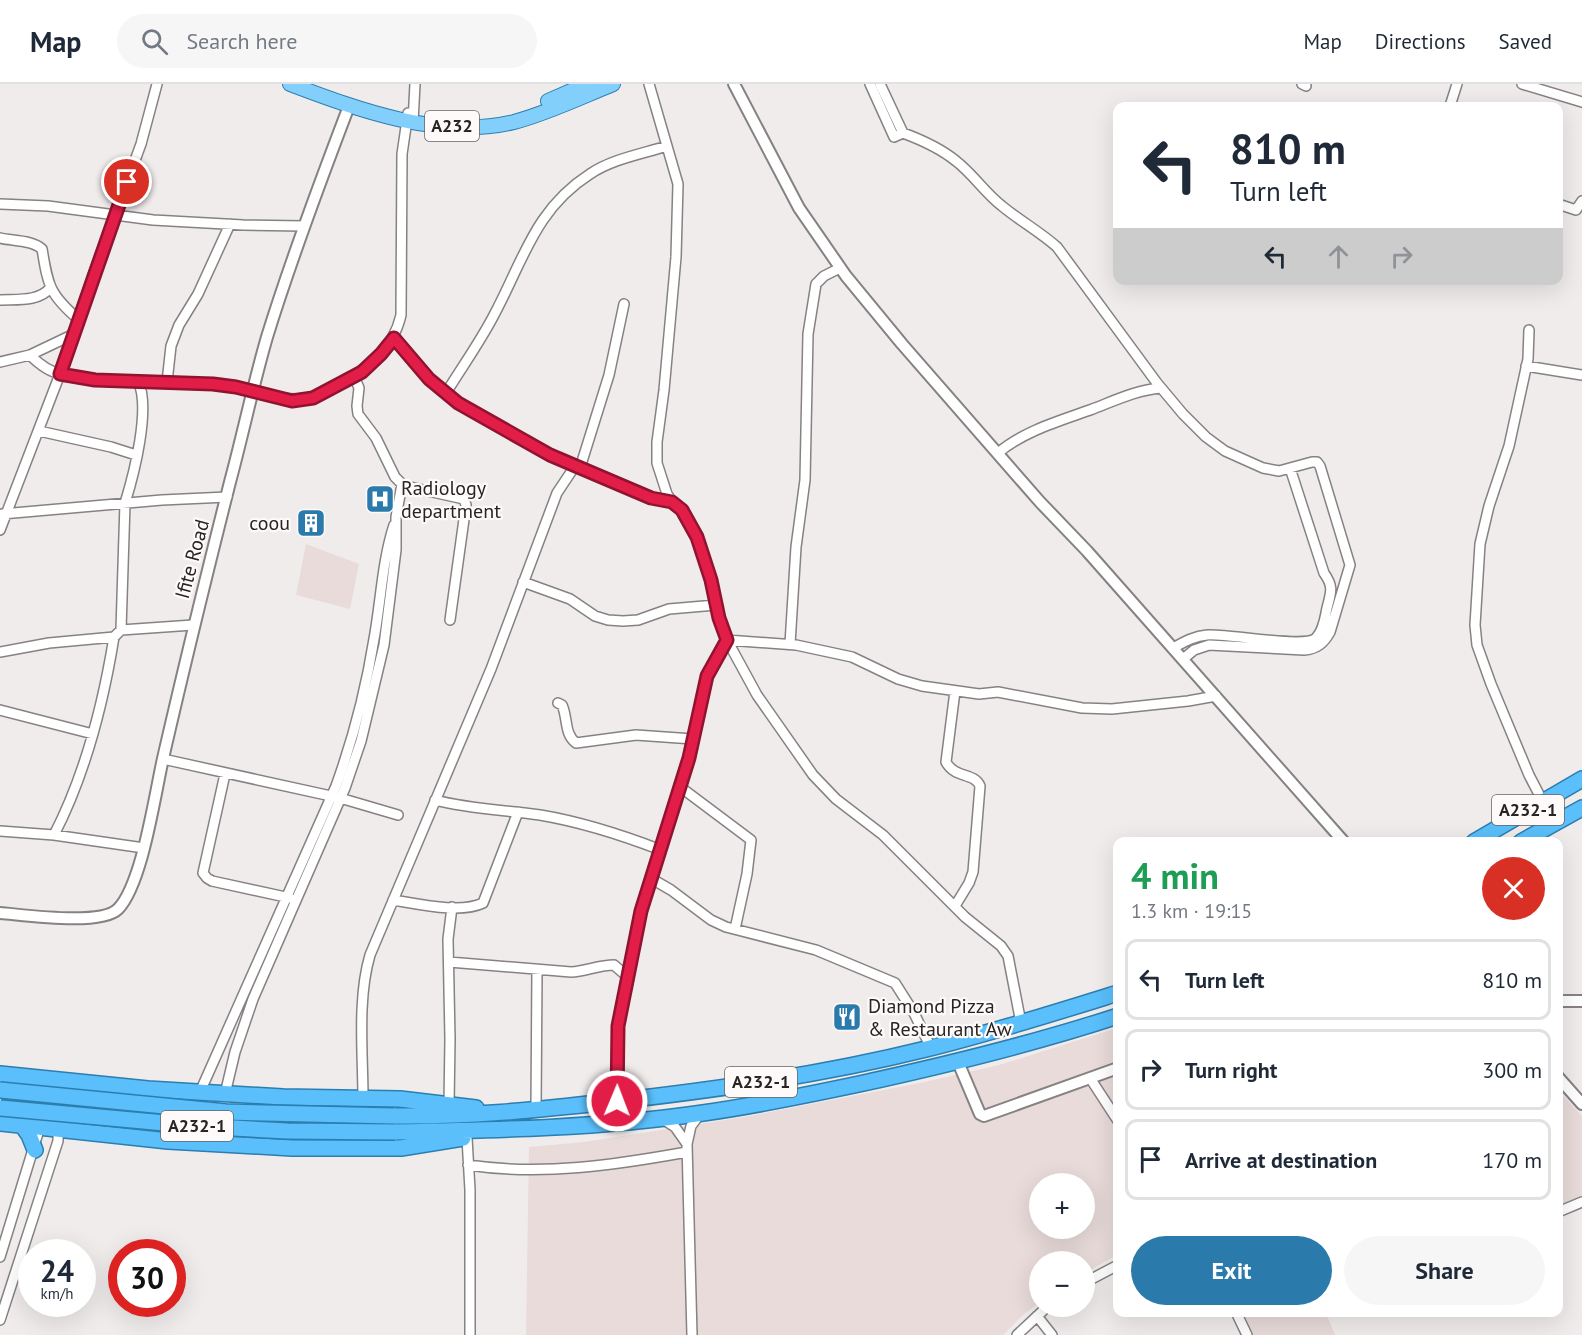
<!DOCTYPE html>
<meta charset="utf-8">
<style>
:root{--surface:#fff;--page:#f6f6f7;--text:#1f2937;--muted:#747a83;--line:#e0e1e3;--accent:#2a7aab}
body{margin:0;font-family:"PT Sans",sans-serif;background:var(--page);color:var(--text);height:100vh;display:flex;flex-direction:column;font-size:22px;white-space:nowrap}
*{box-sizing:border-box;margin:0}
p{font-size:20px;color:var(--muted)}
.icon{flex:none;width:33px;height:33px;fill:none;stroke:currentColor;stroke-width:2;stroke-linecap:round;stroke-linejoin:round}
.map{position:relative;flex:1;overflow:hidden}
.side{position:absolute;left:1113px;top:753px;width:450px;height:480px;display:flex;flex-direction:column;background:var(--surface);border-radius:12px;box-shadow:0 6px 24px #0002}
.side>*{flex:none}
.banner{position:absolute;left:1113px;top:18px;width:450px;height:183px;border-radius:12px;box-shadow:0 6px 24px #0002;background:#fff;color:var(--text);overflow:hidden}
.fabs{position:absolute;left:1029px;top:1089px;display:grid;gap:12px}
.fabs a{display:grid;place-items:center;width:66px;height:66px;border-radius:50%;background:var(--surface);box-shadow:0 6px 24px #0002;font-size:30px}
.speed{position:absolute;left:18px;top:1155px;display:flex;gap:12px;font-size:30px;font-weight:700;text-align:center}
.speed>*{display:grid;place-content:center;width:78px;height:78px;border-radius:50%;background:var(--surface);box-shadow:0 6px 24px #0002;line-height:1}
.speed small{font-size:15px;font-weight:400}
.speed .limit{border:9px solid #d22;background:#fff;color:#111}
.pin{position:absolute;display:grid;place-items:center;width:51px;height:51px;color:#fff;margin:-26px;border:3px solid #fff;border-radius:50%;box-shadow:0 2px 6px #0007}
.me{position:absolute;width:66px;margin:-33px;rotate:1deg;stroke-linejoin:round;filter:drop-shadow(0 0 4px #0008)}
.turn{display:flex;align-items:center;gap:21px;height:126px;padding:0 18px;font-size:27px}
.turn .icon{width:78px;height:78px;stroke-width:2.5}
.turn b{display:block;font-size:42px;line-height:51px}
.lanes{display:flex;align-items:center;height:57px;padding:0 18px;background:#0003;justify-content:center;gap:30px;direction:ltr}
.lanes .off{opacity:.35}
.round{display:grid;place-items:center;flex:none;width:63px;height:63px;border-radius:32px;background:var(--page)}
.head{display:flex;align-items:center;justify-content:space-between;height:102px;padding:0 18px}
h1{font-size:36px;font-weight:600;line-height:45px;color:#1e9e55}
.action{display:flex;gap:12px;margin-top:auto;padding:12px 18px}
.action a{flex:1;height:69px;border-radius:36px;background:var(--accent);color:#fff;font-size:24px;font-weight:600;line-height:69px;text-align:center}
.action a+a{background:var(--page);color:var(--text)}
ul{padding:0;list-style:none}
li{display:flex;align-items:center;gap:18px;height:81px;margin:0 12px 9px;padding:0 6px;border:3px solid var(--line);border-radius:12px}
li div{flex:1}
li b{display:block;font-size:22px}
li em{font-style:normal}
header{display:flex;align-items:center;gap:36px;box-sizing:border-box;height:84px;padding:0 30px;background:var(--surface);border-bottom:2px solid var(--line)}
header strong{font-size:28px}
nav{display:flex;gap:33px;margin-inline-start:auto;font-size:21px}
.search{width:420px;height:54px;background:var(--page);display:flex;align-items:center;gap:15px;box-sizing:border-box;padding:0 21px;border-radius:33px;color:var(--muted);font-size:22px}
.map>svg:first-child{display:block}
.built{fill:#e8dbda;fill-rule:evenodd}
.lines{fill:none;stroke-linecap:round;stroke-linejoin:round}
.minor-casing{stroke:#868282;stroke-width:12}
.tertiary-casing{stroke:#868282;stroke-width:14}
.primary-casing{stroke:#2c7eaf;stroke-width:16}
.trunk-casing{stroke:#2c7eaf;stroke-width:18}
.minor{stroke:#fff;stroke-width:9}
.tertiary{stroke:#fff;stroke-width:10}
.primary{stroke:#83cffc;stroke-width:14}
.trunk{stroke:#5abffb;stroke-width:15}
.trunk-bridge-casing{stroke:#2c7eaf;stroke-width:18;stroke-linecap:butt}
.trunk-bridge{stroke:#5abffb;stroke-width:15}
.route-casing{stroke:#92132f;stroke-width:15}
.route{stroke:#e11d48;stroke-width:10}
.labels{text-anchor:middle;stroke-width:4.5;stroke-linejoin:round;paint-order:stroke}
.shield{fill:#fefaf9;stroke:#676464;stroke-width:1.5}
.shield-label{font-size:18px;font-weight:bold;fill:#262424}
.poi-label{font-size:20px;fill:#262424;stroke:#fefaf9;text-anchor:start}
.street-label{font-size:20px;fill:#262424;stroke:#fefaf9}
</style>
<header>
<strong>Map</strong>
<div class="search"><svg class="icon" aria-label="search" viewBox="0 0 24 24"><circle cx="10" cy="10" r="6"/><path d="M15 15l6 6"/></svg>Search here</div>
<nav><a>Map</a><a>Directions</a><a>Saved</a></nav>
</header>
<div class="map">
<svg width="1582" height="1251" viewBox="0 0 1582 1251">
<rect width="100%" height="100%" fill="#f1ecec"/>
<!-- built -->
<path class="built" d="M 306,460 L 359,480 L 350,525 L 296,511 Z
M 1117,944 L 1117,1171 L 1085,1189 L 1084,1178 L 1040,1178 L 1039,1219 L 1023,1231 L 1003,1251 L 526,1251 L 529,1063 L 584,1058 L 744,1033 L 920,999 L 999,981 ZM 1040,1100 L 1084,1100 L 1084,1144 L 1040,1144 Z
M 1558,1006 L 1582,1032 L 1582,1112 L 1559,1122 Z
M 1243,1229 L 1326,1229 L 1335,1251 L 1252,1251 Z"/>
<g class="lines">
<!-- minor casing -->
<g class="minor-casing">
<path id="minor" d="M 649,0 L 678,100 L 676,173 L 664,306 L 657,358 L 657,379 L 667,410 L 672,418 L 682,426 L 697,454 L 711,496 L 719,534 L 727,556 L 757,611 L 813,691 L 836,715 L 883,751 L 965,833 L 1001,862 L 1008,872 L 1021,939
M 870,0 L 894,53 L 903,49 C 922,56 940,64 956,77 C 973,90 985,109 1002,122 C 1020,137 1039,147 1057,163 L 1157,299 L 1183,330 L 1206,353 L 1225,367 L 1263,384 L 1279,387 L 1312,378 L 1317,378 L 1320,382 L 1350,481 L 1330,548 C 1324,559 1317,565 1304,566 L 1209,561 L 1194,566 L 1183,575
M 880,0 L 903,49
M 1302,0 L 1306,2
M 1522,0 L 1582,18
M 1450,22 L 1457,0
M 413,38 L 415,0
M 0,120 L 48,122 L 153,136 L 243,141 L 304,142
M 1558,120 L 1576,126 L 1582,117
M 0,154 C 13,157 32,156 42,165 C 48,201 49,210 78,235
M 0,216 C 16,215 39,218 50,204
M 1529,246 L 1528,275 L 1509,362 L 1489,422 L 1480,460 L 1475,541 L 1477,561 L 1491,600 L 1529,691 L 1543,718
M 394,254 L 429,295 L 458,319 L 550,371 L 651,414 L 672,418
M 30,271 C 39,280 49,288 61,290 C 112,301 165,295 217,301 C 250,304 277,319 311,314 C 319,313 328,307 335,303 C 366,285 393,267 401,231 L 402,70 L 408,29
M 0,278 L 30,271 L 72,251
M 1526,282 L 1582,291
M 354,292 L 359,304 L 357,322 L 358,330 L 376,354 L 395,393 L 402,400 L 410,403 L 464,415 L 466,421 L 450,536
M 167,298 L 171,262 L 179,241 L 198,210 L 230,140
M 446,309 C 462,283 480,258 494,231 C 523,177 535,125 590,90 C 612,75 642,70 667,62
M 39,347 L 111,363 L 136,371
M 998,369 C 1024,347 1059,337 1090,326 C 1114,317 1136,306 1161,304
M 580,384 L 609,291 L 624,220
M 2,430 L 162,416 L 227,413
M 0,446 L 60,290 L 93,191 L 141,60 L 157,0
M 523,498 L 570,515 L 595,532 L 608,536 L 623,537 L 638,536 L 669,525 L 716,521
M 121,546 L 125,419 C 134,390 151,324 138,297
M 790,560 L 796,463 L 805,396 L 808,250 L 816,200 L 824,192 L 840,184
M 1173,564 C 1184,558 1194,552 1207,551 C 1227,549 1304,565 1316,554 C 1324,546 1325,533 1327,524 C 1331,508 1334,503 1324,489 L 1290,384
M 0,568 L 49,559 L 114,553 L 121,546 L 193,541
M 558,619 L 562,621 C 568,634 564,650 576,659 L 636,651 L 693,655
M 0,626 L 93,650
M 163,675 L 340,714 L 398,731
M 225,690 L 203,789 L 207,794 L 212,797 L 290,814
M 679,702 L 751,756 L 747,790 L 735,845
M 435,716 C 469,725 505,726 540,731 C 582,738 622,751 661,766
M 0,747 L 54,751 L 144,764
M 54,751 C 86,689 103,621 114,553
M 652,795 L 671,806 L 711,836 L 726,843 L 816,866 L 895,899 L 914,929 L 931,964
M 393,816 C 419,820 460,830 483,819 L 518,728
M 955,822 L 969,799 L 973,788 L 980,702 C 974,688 955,695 946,678 L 955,607
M 449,878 L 571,888 C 586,887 599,881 614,881 L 629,894
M 1090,994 L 1118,1037
M 200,1008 L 336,702 C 353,655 366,605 374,555 C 381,517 382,478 394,441
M 225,1010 L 235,968 L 253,915 L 345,704 L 361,657 L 384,561 L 396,466 L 396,433 L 402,400
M 363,1015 C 363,970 357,915 370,871 L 491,585 L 557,409 L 575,382
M 617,1017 L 618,942 L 641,827 L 689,674 L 707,592 L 727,556 L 796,561 L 852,573 L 898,595 L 922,602 L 979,610 L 998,608 L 1082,624 L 1112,625 L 1188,617 L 1216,612
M 449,1020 L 450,955 L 448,855 L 452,823
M 536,1025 L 537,886
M 664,1036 L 675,1043 L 687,1060
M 467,1054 L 470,1106 L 470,1251
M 468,1081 C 542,1092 615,1081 687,1068
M 1558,1128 L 1582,1118
M 0,1173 L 46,1023
M 1084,1199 L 1118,1181
M 1236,1228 L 1247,1251
M 1037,1232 L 1052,1251
M 0,1236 L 58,1057 L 59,1022 L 53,995
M 692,1251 L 687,1060 L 691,1042 L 700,1030
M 1017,1251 L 1048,1222"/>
</g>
<!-- tertiary casing -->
<g class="tertiary-casing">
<path id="tertiary" d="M 734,0 L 799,124 L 846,192 L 902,260 L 1040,418 L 1087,467 L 1344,758
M 0,829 C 25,831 101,842 118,825 C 143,799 155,708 164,670 C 185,579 207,489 230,398 C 243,350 253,301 267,253 C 291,175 320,98 349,22
M 1558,917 L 1582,917
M 958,978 L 980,1030 L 984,1032 L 1118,984
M 1558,993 L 1582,1020"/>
</g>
<!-- primary casing -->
<g class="primary-casing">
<path id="primary" d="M 290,0 C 359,26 439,56 514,38 C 548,29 581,13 613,0
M 548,17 L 587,0"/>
</g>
<!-- trunk casing -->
<g class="trunk-casing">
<path id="trunk" d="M 1474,758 L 1582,695
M 1521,758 L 1582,724
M 0,990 L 148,1005 L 283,1013 L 400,1015 L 476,1024
M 394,1032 C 466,1033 537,1026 607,1018 C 714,1006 821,991 926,965 C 991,949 1054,929 1118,909
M 0,1039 L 168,1057 L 292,1064 L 401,1064 L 463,1054
M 22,1041 L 29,1051 L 35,1066
M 395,1048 C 498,1046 601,1044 703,1029 C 755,1022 807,1011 859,1000 C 946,981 1033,960 1118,932"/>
</g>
<!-- minor -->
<use href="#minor" class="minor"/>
<!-- tertiary -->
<use href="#tertiary" class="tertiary"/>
<!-- primary -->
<use href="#primary" class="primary"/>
<!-- trunk -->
<use href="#trunk" class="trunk"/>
<!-- trunk-bridge casing -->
<g class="trunk-bridge-casing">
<path id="trunk-bridge" d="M 0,1006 L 226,1028 L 394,1032
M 0,1024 L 198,1042 L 287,1047 L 395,1048"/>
</g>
<!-- trunk-bridge -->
<use href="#trunk-bridge" class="trunk-bridge"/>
</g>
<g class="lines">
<!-- route casing -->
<g class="route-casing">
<path id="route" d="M 127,98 L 60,290 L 95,296 L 213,300 L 236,303 L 292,317 L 313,314 L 362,288 L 381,270 L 394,254 L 429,295 L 458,319 L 550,371 L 651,414 L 672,418 L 682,426 L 697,453 L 711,496 L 719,534 L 727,556 L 707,592 L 689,674 L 641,827 L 618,942 L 617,1017"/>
</g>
<!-- route -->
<use href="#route" class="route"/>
</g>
<!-- icons -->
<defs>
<g id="hospital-square" transform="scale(1.5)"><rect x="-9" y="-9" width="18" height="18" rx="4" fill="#2a7aab" stroke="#fefaf9"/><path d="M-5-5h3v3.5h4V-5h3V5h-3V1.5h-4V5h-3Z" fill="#fff"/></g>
<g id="building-square" transform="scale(1.5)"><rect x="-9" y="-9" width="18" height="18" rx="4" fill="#2a7aab" stroke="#fefaf9"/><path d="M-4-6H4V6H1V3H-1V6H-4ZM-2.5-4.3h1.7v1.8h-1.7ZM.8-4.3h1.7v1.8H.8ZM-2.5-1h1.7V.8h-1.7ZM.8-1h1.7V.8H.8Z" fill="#fff"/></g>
<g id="restaurant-square" transform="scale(1.5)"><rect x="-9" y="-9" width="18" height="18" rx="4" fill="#2a7aab" stroke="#fefaf9"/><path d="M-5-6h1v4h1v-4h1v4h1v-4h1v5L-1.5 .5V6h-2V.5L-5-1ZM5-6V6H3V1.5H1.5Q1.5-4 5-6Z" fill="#fff"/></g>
</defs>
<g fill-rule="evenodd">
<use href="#hospital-square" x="380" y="415"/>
<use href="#building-square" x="311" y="439"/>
<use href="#restaurant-square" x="847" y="933"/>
</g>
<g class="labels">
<!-- shield labels -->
<g class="shield">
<rect x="425" y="27" width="54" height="30" rx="4.5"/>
<rect x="1492" y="711" width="72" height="30" rx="4.5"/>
<rect x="725" y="983" width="72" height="30" rx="4.5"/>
<rect x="161" y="1027" width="72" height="30" rx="4.5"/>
</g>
<g class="shield-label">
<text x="452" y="48">A232</text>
<text x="1528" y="732">A232-1</text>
<text x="761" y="1004">A232-1</text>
<text x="197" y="1048">A232-1</text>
</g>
<!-- poi labels -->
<g class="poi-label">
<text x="401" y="411">Radiology<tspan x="401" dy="23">department</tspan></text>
<text x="290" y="446" text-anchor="end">coou</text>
<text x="868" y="929">Diamond Pizza<tspan x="868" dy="23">&amp; Restaurant Aw</tspan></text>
</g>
<!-- street labels -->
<g class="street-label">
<text transform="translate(192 475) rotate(-75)" y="7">Ifite Road</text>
</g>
</g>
</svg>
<div class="fabs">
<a>+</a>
<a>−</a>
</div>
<div class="speed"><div>24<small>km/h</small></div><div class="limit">30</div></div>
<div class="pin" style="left:127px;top:98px;background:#d93025"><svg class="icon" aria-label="arrive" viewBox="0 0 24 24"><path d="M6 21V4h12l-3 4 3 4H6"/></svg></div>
<svg class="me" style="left:617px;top:1017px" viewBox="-20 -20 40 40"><circle r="17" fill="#e11d48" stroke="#fff" stroke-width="3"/><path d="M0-11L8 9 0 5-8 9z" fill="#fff"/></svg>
<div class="banner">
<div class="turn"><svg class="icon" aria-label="left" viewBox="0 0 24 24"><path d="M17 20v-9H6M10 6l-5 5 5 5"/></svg><div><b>810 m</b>Turn left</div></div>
<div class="lanes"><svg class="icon" aria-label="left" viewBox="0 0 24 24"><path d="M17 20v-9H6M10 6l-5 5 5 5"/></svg><svg class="icon off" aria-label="ahead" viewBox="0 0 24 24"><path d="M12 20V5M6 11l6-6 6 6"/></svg><svg class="icon off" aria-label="right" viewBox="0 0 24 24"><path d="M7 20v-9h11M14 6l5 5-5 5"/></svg></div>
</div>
<section class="side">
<div class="head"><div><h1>4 min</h1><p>1.3 km · 19:15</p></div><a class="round" style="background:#d93025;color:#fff"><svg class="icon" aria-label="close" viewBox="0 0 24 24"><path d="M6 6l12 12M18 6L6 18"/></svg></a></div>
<ul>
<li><svg class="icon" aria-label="left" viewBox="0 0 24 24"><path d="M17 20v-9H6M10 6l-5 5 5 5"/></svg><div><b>Turn left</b></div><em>810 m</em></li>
<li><svg class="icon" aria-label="right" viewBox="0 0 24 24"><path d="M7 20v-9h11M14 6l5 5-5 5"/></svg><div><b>Turn right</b></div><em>300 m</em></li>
<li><svg class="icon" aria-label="arrive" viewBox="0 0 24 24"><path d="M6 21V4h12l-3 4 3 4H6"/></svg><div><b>Arrive at destination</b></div><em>170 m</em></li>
</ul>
<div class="action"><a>Exit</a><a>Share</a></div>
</section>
</div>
